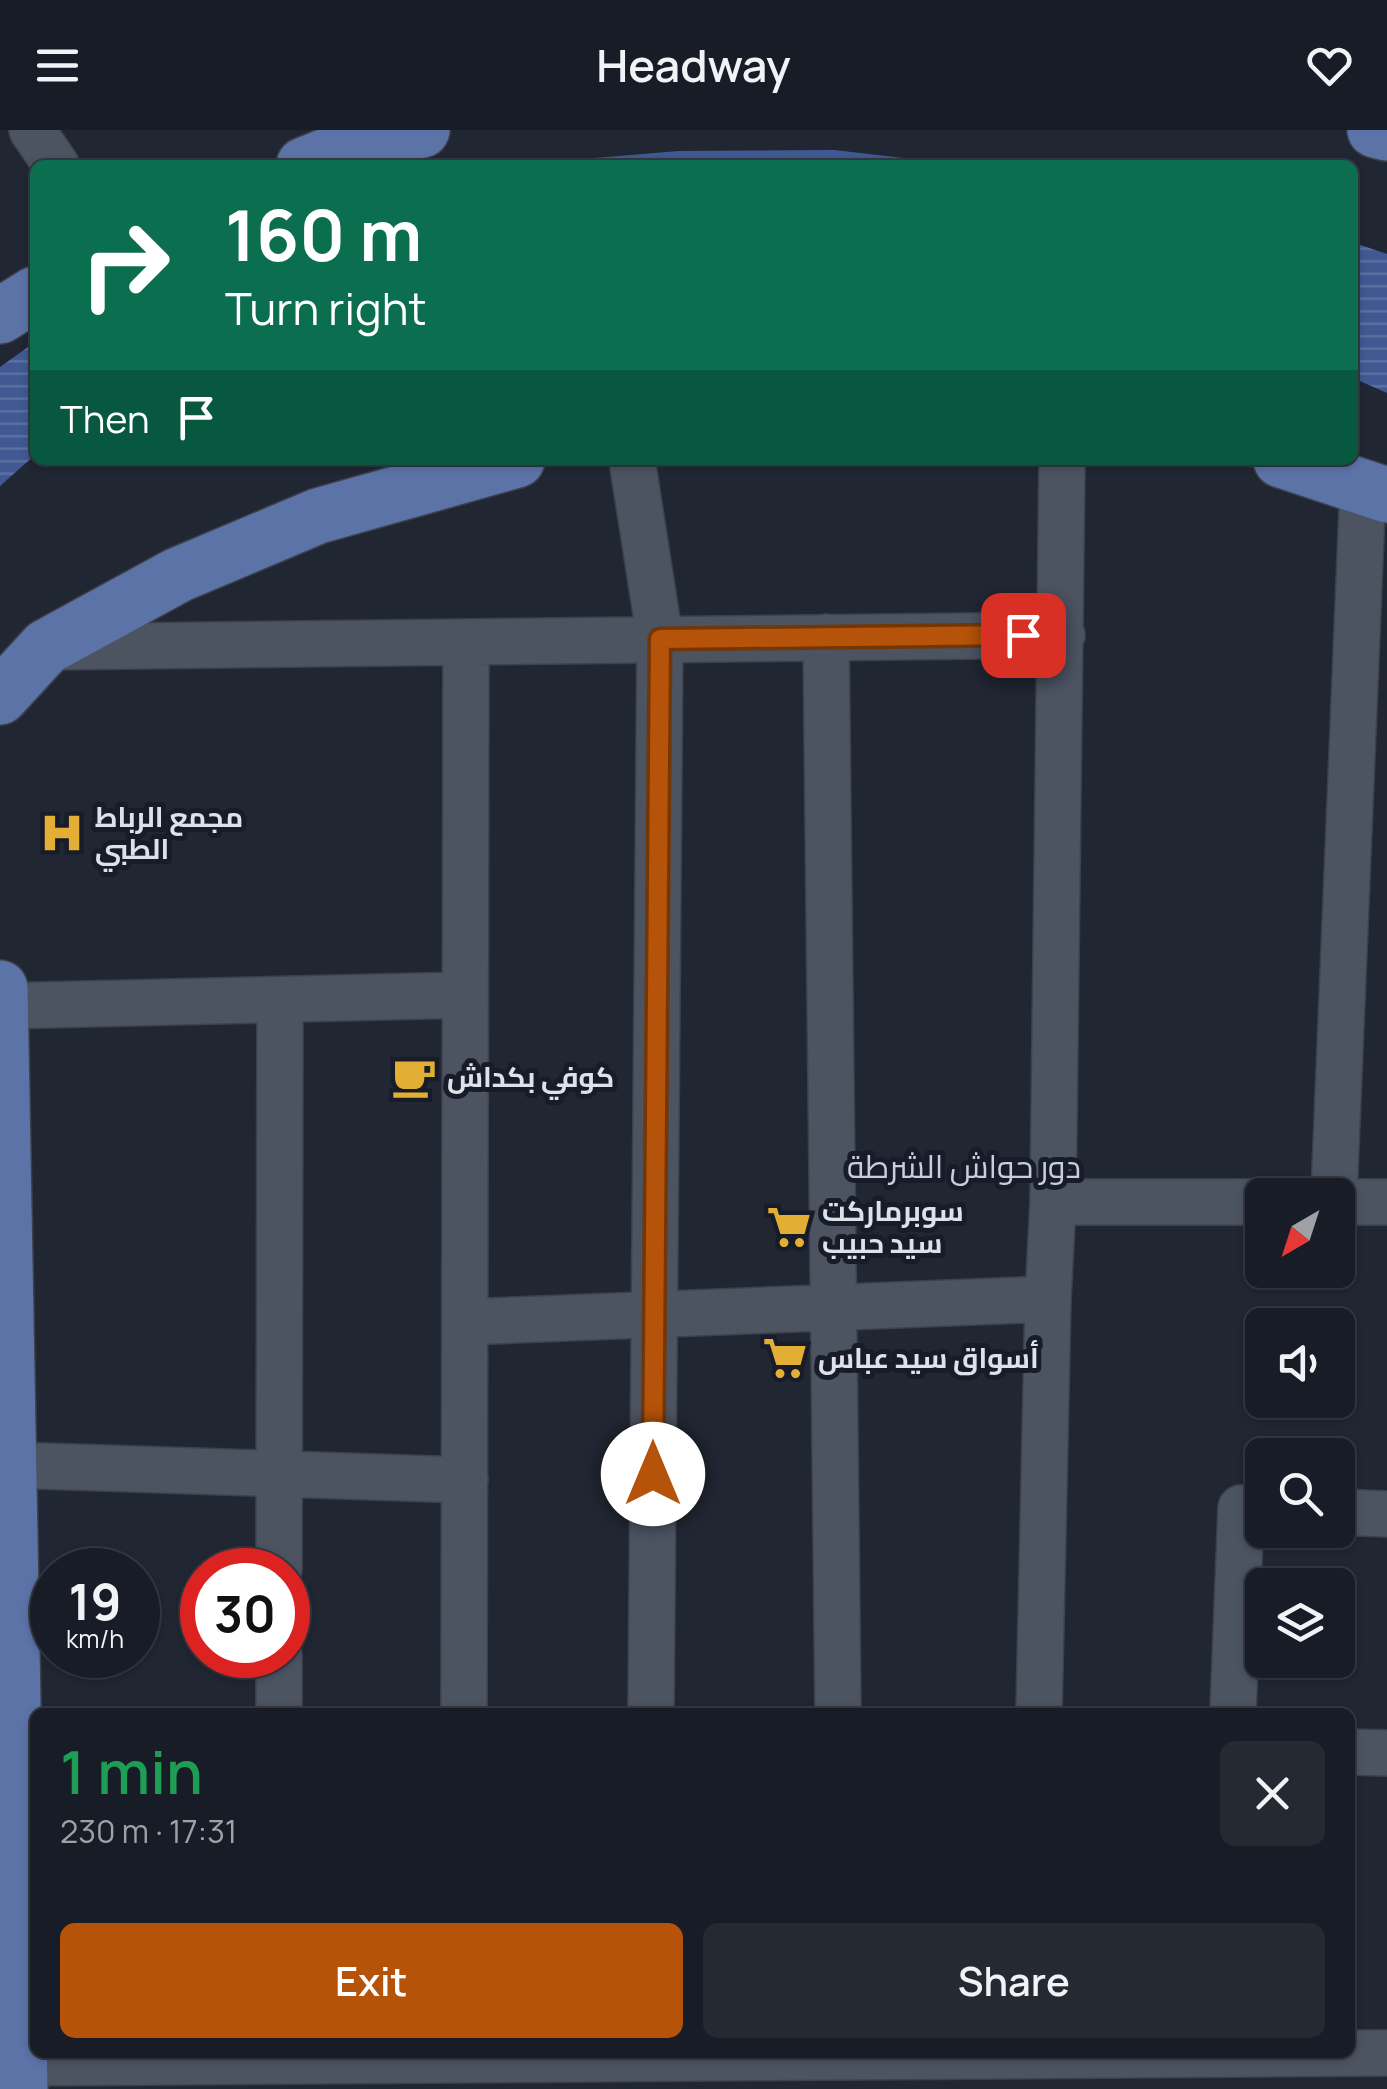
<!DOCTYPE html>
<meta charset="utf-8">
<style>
:root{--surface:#181c26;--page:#252932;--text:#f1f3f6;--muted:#9fa1a7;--line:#363a43;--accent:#b45309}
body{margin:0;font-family:Manrope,Cairo,sans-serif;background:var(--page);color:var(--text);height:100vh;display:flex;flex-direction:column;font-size:38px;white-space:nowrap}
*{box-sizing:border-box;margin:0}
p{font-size:32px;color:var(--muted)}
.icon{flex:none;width:55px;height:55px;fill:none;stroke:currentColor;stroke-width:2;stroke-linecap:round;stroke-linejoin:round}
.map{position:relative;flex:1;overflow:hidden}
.side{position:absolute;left:30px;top:1578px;width:1325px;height:350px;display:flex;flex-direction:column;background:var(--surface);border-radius:15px;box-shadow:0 2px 8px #0004,0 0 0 2px var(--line)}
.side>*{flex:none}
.hud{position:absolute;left:30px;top:30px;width:1328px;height:305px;border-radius:15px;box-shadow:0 2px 8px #0004,0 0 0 2px var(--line);background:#0b6e4f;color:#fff;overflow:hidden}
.needle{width:65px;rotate:219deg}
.tools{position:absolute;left:1245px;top:1048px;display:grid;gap:20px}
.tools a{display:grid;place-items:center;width:110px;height:110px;border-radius:15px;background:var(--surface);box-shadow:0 2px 8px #0004,0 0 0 2px var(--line);font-size:50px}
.speed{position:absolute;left:30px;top:1418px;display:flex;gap:20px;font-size:50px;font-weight:700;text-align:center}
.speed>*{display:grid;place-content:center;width:130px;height:130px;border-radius:50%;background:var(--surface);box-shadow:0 2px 8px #0004,0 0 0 2px var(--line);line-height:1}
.speed small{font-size:25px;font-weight:400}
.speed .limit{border:15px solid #d22;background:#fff;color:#111}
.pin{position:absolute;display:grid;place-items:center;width:85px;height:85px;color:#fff;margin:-42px;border-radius:20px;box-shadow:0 5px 15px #0006}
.me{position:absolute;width:110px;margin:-55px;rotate:0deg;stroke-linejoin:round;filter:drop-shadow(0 0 8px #0008)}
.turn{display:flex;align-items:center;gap:35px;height:210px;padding:0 30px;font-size:45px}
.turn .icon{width:130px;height:130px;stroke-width:2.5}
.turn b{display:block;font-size:70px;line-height:85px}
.then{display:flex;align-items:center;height:95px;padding:0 30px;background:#0003;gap:20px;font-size:38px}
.round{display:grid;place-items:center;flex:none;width:105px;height:105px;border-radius:15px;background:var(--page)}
.headline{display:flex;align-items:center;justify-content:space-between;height:170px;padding:0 30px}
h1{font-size:60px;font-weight:600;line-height:75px;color:#1e9e55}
.button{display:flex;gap:20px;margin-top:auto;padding:20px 30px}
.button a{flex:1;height:115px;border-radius:15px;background:var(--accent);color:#fff;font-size:40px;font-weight:600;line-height:115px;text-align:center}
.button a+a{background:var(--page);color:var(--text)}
header{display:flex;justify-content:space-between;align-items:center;height:130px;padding:0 30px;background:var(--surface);font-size:45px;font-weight:600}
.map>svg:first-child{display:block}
.water{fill:url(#water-rules)}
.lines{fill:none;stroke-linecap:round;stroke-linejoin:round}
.minor-casing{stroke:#3c414c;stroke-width:48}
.major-casing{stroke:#3c414c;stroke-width:58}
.minor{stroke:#4c5361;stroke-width:45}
.major{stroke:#5c73a7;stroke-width:55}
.route-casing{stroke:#753606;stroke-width:25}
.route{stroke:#b45309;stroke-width:18}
.labels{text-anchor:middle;stroke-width:10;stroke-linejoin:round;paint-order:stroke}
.poi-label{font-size:28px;font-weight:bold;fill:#dde1e9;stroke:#171c28;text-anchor:start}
.quarter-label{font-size:32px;fill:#c6cedf;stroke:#171c28}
</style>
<header><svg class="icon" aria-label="menu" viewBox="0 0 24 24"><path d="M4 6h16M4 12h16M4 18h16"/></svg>Headway<svg class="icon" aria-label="heart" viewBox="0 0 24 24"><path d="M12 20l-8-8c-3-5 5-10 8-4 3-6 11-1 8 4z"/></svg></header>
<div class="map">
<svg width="1387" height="1959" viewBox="0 0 1387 1959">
<defs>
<pattern id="water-rules" width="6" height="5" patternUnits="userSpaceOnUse" patternTransform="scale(2.5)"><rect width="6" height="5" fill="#405992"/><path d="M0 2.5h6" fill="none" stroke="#5b71a1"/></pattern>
</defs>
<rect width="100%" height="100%" fill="#202632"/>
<!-- water -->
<path class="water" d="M 834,20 L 965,35 L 510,35 L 679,21 Z
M 1352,112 L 1387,124 L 1387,263 L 1353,248 Z
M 35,212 L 35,325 L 0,356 L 0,237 Z"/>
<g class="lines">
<!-- minor casing -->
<g class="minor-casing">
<path id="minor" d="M 32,0 L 56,35
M 632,330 L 660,509 L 651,1582
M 826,507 L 838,1582
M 46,517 L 1062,505
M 1,876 L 465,865
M 1334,1065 L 1363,355
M 1053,1072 L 1262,1072
M 1338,1072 L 1387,1072
M 465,1192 L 1048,1169
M 10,1335 L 465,1350
M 1338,1382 L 1387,1384
M 279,1440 L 280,870
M 279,1582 L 279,1525
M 464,1582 L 466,512
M 1039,1582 L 1048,1169 L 1053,1072 L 1062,330
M 1233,1582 L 1241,1378 L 1262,1379
M 1350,1622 L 1387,1623
M 19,1933 L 1387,1923"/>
</g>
<!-- major casing -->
<g class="major-casing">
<path id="major" d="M 1375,0 L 1387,3
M 304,35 L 344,19 L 422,0
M 0,186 L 35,164
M 1281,330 L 1387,365
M 0,567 L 46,517 L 178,445 L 318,386 L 517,330
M 0,858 L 20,1959"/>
</g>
<!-- minor -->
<use href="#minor" class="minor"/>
<!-- major -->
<use href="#major" class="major"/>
</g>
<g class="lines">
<!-- route casing -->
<g class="route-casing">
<path id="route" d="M 653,1344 L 660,509 L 1023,505"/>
</g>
<!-- route -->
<use href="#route" class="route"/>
</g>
<!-- icons -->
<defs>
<g id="hospital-bare" transform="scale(3.45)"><path d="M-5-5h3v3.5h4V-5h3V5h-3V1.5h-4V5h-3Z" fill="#e2af34" stroke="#171c28" stroke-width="2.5" paint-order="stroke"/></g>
<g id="cafe-bare" transform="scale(3.45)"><path d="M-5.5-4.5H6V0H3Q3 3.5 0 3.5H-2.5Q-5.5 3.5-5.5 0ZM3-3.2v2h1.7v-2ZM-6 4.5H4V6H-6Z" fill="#e2af34" stroke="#171c28" stroke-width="2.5" paint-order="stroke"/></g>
<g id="supermarket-bare" transform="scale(3.45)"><path d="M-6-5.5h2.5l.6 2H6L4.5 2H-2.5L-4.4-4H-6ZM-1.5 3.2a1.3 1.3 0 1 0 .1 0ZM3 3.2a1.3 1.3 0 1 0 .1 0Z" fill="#e2af34" stroke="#171c28" stroke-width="2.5" paint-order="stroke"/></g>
</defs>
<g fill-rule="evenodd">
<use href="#hospital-bare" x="62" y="703"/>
<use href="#cafe-bare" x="414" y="947"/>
<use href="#supermarket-bare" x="789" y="1097"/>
<use href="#supermarket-bare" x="785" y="1228"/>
</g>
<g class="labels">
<!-- poi labels -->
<g class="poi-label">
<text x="95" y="697">مجمع الرباط<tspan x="95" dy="32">الطبي</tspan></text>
<text x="447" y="957">كوفي بكداش</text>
<text x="822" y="1091">سوبرماركت<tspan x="822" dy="32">سيد حبيب</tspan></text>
<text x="818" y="1238">أسواق سيد عباس</text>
</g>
<!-- quarter labels -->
<g class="quarter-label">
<text x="964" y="1048">دور حواش الشرطة</text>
</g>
</g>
</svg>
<div class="tools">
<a><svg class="needle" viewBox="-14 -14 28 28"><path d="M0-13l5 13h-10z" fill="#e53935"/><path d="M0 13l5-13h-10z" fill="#9fa1a7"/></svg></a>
<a><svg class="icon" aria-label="sound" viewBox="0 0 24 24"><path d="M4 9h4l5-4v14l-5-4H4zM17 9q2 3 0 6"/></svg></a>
<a><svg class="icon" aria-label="search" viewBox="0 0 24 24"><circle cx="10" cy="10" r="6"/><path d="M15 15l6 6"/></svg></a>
<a><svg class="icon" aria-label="layers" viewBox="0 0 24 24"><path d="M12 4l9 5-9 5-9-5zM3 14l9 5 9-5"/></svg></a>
</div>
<div class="speed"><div>19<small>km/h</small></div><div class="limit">30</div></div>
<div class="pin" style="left:1023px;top:505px;background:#d93025"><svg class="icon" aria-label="arrive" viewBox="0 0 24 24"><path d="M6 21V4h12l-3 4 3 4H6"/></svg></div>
<svg class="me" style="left:653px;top:1344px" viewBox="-20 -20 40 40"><circle r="19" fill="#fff"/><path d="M0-13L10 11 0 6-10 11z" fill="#b45309"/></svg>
<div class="hud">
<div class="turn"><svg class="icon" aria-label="right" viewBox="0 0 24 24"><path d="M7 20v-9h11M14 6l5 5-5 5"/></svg><div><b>160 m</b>Turn right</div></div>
<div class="then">Then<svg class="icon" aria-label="arrive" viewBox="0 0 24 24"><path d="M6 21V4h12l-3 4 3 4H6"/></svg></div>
</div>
<section class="side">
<div class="headline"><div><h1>1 min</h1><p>230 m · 17:31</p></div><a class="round"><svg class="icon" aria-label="close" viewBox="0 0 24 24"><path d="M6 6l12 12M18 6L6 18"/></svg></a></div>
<div class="button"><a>Exit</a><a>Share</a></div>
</section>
</div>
